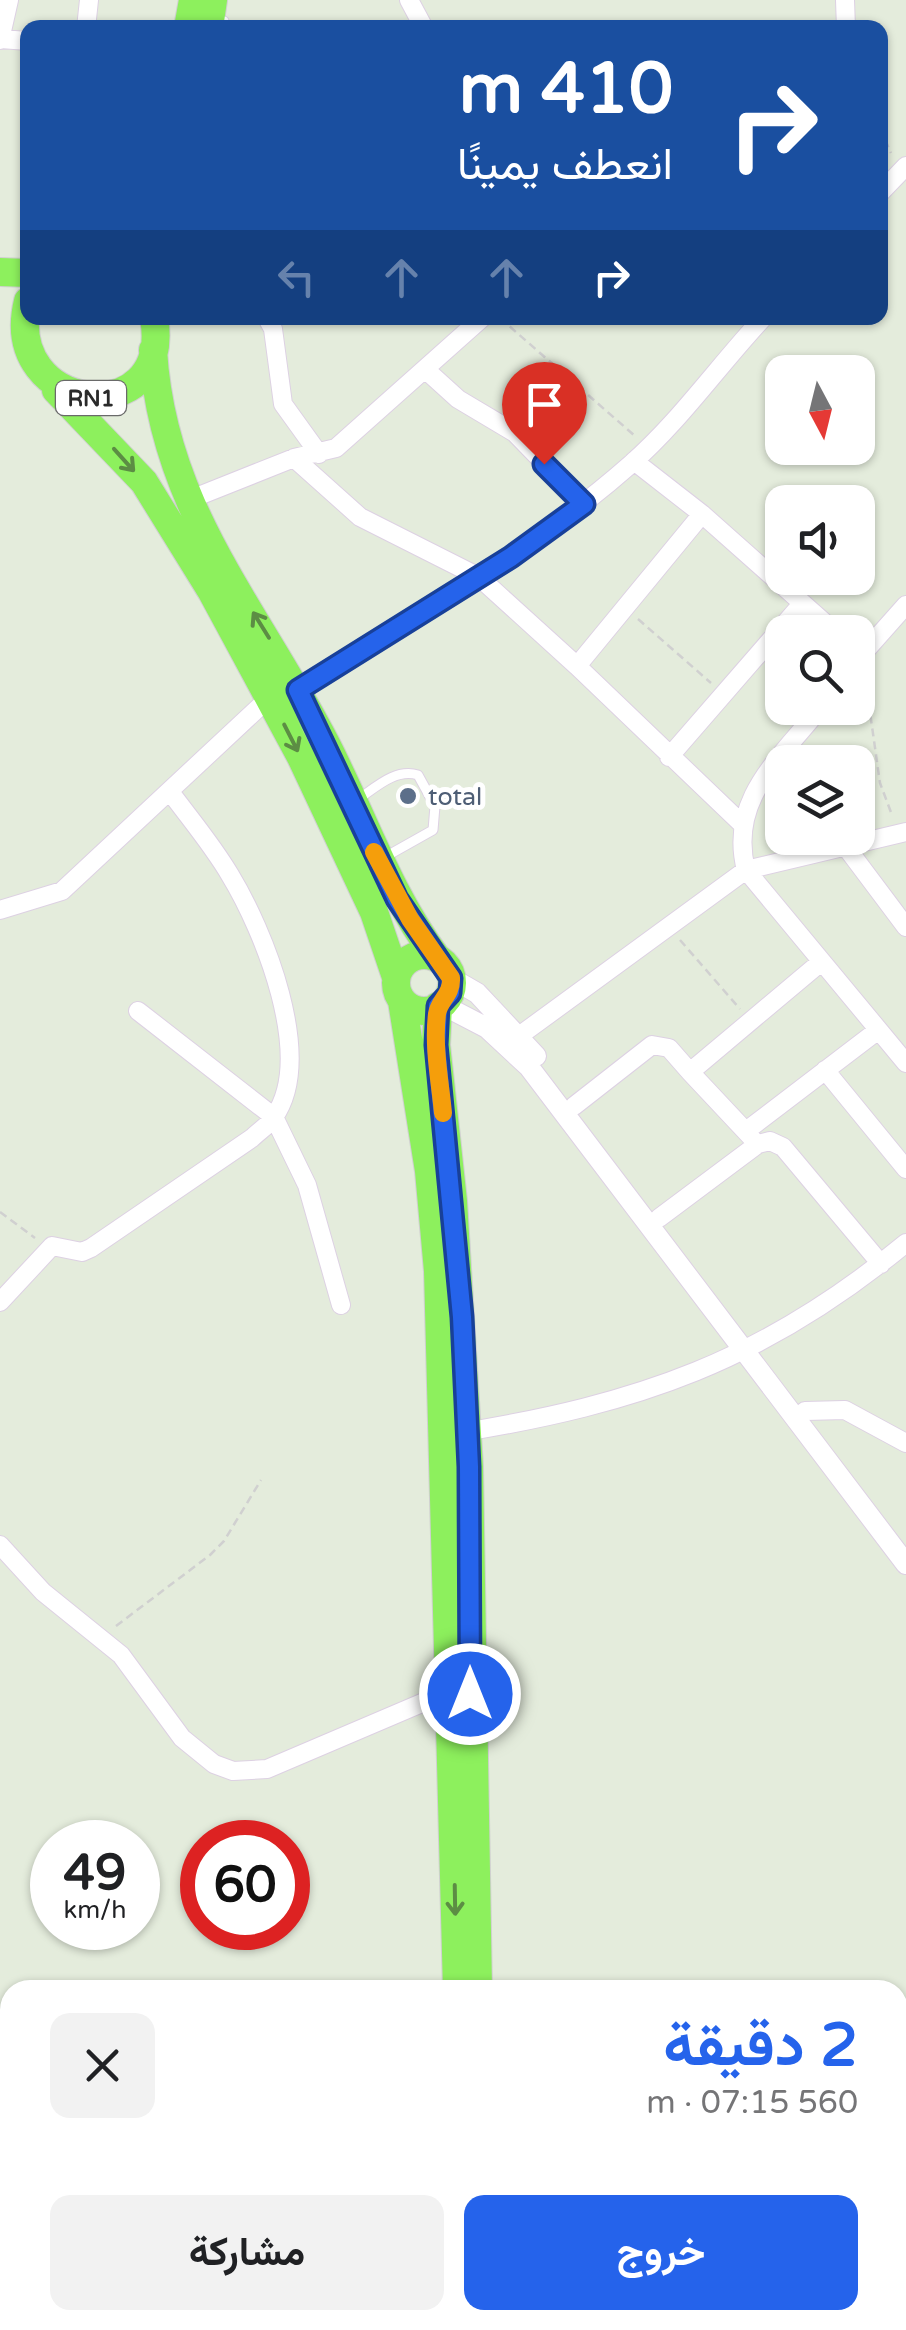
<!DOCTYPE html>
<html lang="ar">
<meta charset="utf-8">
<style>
:root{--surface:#fff;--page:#f2f2f2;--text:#202124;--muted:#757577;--accent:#2563eb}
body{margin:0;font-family:"Varela Round",Vazirmatn,sans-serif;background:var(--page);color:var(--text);direction:rtl;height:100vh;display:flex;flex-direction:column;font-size:38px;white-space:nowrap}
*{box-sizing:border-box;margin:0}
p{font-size:32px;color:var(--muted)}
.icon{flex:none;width:55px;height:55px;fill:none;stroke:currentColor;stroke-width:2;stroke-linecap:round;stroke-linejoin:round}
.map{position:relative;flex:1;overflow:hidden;direction:ltr}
.side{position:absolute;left:0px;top:1980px;width:908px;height:350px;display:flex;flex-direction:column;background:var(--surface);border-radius:30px 30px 0 0;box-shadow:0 2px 8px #0004;direction:rtl}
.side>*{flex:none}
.guide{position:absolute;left:20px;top:20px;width:868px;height:305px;border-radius:20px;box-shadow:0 2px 8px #0004;direction:rtl;background:#1a4fa0;color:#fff;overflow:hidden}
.needle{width:65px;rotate:173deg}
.controls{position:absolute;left:765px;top:355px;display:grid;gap:20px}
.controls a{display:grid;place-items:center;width:110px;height:110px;border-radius:20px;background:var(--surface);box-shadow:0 2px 8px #0004;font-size:50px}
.speed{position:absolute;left:30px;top:1820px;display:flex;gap:20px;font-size:50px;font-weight:700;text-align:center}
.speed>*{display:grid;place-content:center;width:130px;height:130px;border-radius:50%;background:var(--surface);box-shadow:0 2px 8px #0004;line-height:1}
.speed small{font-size:25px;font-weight:400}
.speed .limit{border:15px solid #d22;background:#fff;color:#111}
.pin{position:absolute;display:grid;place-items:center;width:85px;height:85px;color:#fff;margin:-102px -42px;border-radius:50% 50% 50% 0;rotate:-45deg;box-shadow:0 0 10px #0007}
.pin .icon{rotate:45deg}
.me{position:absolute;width:110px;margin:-55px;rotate:0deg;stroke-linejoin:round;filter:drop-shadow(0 0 8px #0008)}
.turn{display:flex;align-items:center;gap:35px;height:210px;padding:0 50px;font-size:45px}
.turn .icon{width:130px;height:130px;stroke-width:2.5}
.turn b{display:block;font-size:70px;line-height:85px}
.lanes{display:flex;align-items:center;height:95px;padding:0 50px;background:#0003;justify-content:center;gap:50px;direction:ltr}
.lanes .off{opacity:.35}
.round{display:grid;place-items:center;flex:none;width:105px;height:105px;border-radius:20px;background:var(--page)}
.headline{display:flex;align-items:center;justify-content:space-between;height:170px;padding:0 50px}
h1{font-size:60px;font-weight:700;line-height:75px;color:var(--accent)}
.cta{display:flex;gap:20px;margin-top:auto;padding:20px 50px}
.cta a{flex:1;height:115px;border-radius:20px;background:var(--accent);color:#fff;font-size:40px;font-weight:700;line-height:115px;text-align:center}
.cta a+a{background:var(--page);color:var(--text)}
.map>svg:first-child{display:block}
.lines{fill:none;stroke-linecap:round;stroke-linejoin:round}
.service-casing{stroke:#ddd1e3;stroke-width:11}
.minor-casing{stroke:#ddd1e3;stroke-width:20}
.tertiary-casing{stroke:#ddd1e3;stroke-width:22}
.primary-casing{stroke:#d0d0d0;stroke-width:30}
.path{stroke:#d0d0d0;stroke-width:2.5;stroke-dasharray:8 5;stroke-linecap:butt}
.service{stroke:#fff;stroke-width:9}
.minor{stroke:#fff;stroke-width:18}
.tertiary{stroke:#fff;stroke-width:20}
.primary{stroke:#8df05d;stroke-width:28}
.oneway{stroke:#5c8d44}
.route-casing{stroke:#184099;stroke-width:25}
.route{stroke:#2563eb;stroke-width:18}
.slow{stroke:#f59e0b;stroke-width:18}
.service-dot{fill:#5c6f8a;stroke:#fff;stroke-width:4}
.labels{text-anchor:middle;stroke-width:10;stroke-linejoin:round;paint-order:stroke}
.shield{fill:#fff;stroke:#6a6a6a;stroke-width:2.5}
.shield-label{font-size:22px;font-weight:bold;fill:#2a2a2a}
.service-label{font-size:25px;fill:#4e5e75;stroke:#fff;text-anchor:start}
</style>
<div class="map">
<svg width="906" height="2330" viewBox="0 0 906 2330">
<rect width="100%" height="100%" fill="#e4ecdc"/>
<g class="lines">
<!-- service casing -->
<g class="service-casing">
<path id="service" d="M 223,28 L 224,21
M 357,800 C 375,788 395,768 418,775 L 435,806 L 433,830 L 385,857"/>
</g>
<!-- minor casing -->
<g class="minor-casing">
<path id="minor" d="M 409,0 L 424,28
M 845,0 L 846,28
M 86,28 L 89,0
M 0,39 L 28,41
M 0,40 L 9,0
M 880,193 L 906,166
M 267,318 L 273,329 L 283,404 L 319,454
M 426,370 L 458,399 L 515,433 L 584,504
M 294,458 L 360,517 L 479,577 L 577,666
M 634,461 L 702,514 L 835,632
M 186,501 L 294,458 L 336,448 L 482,318
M 702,514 L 577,666 L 741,823
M 858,659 L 906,605
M 298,690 C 412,619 530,553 631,464 C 680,421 719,365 763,318
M 820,708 C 780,759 728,799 746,870 L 906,1063
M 669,757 L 801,605
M 846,847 L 906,927
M 0,910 L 62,891 L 270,697
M 138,1011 L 274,1117 L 307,1185 L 341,1305
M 519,1036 L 746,870 L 906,832
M 825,1070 L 906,1169
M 690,1072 L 751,1137
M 574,1106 L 652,1045 L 669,1048 L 690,1072 L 821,962
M 746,1131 L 877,1031
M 659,1218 L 758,1144 L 770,1141 L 783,1147 L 881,1264
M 0,1302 L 52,1246 L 82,1252 L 91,1248 L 252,1138 C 259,1131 269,1125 274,1117 C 316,1057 263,929 230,875 C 213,846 191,820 171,793
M 805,1411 L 845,1410 L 906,1443
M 458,1433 C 638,1404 763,1361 906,1243
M 0,1545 L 43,1592 L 121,1655 L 182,1738 L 214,1764 L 233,1771 L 267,1769 L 450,1691
M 898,2178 L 906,2176
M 898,2275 L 906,2273
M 898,2317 L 905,2330
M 595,2330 L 597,2320
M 705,2330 L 705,2320
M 780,2330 L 781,2320"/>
</g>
<!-- tertiary casing -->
<g class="tertiary-casing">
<path id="tertiary" d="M 451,978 L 477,993 L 536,1056
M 441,1004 L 487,1028 L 529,1067 L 906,1564"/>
</g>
<!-- primary casing -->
<g class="primary-casing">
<path id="primary" d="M 188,28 L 193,0
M 209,28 L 213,0
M 0,272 L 28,273
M 28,301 C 0,414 174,434 154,318
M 153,350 C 162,507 256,609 325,742 C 363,815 387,891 437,958
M 56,390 L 144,482 L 212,592 L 301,757 L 374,912 L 396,977
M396 983a28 28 0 1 1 56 0a28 28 0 1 1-56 0Z
M 402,1001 L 429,1171 L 438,1271 L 457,1990
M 438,1006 L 436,1045 L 453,1201 L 469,1467 L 478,1990
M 449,2330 L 450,2320
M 470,2330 L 471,2320"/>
</g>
<!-- path -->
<path class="path" d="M 880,128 L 891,153
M 500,318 L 635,436
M 638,619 L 711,683
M 865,677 L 880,783 L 892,815
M 680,940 L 740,1009
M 0,1212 L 35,1238
M 116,1626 L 210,1555 L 224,1541 L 261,1480"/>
<!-- service -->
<use href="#service" class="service"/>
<!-- minor -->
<use href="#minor" class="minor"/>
<!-- tertiary -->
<use href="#tertiary" class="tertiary"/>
<!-- primary -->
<use href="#primary" class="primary"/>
</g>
<!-- one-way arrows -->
<defs><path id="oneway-shaft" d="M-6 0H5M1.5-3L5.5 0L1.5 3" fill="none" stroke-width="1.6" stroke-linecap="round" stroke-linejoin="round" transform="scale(2.5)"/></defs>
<g class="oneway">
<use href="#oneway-shaft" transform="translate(124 460) rotate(48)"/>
<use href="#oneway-shaft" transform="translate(261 625) rotate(-122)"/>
<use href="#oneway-shaft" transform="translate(291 738) rotate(63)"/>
<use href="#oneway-shaft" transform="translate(455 1900) rotate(89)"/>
</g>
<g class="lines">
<!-- route casing -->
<g class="route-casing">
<path id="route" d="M 470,1694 L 469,1467 L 462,1317 L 436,1045 L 438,1006 L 450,993 L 451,978 L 397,899 L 298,690 L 511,557 L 584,504 L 544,464"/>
</g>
<!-- route -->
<use href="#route" class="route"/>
<!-- slow -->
<path class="slow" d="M 374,852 L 410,919 L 451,978 C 452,995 439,1000 437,1014 C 433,1047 440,1081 443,1113"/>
</g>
<!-- markers -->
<circle class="service-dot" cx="408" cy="796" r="10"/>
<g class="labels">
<!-- shield labels -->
<rect class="shield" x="56" y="381" width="70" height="34" rx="8"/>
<g class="shield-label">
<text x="91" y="406">RN1</text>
</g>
<!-- service labels -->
<g class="service-label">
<text x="428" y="805">total</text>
</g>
</g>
</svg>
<div class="controls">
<a><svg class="needle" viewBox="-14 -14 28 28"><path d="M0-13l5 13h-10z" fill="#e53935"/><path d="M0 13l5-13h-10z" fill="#757577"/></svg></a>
<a><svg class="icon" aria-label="sound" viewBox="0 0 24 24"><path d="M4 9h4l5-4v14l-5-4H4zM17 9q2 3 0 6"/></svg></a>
<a><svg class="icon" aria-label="search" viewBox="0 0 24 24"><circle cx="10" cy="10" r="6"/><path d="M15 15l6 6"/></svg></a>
<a><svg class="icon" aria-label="layers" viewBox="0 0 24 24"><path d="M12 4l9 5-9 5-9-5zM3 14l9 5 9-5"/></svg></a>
</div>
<div class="speed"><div>49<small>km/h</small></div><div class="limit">60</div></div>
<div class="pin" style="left:544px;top:464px;background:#d93025"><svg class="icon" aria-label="arrive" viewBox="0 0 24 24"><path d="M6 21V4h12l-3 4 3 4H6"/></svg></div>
<svg class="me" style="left:470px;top:1694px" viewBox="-20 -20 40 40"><circle r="17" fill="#2563eb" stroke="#fff" stroke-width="3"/><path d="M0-11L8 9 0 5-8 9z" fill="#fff"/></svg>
<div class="guide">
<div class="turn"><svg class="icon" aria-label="right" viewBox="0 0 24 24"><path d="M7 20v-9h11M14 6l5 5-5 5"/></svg><div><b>410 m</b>انعطف يمينًا</div></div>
<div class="lanes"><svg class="icon off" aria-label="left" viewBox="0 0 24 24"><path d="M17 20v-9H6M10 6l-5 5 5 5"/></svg><svg class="icon off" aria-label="ahead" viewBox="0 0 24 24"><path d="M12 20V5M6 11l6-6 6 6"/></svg><svg class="icon off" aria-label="ahead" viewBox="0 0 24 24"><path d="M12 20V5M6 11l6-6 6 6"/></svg><svg class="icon" aria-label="right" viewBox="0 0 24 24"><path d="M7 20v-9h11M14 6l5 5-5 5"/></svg></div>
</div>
<section class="side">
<div class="headline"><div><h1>2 دقيقة</h1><p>560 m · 07:15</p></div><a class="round"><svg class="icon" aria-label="close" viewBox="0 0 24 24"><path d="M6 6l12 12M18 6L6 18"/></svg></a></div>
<div class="cta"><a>خروج</a><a>مشاركة</a></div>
</section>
</div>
